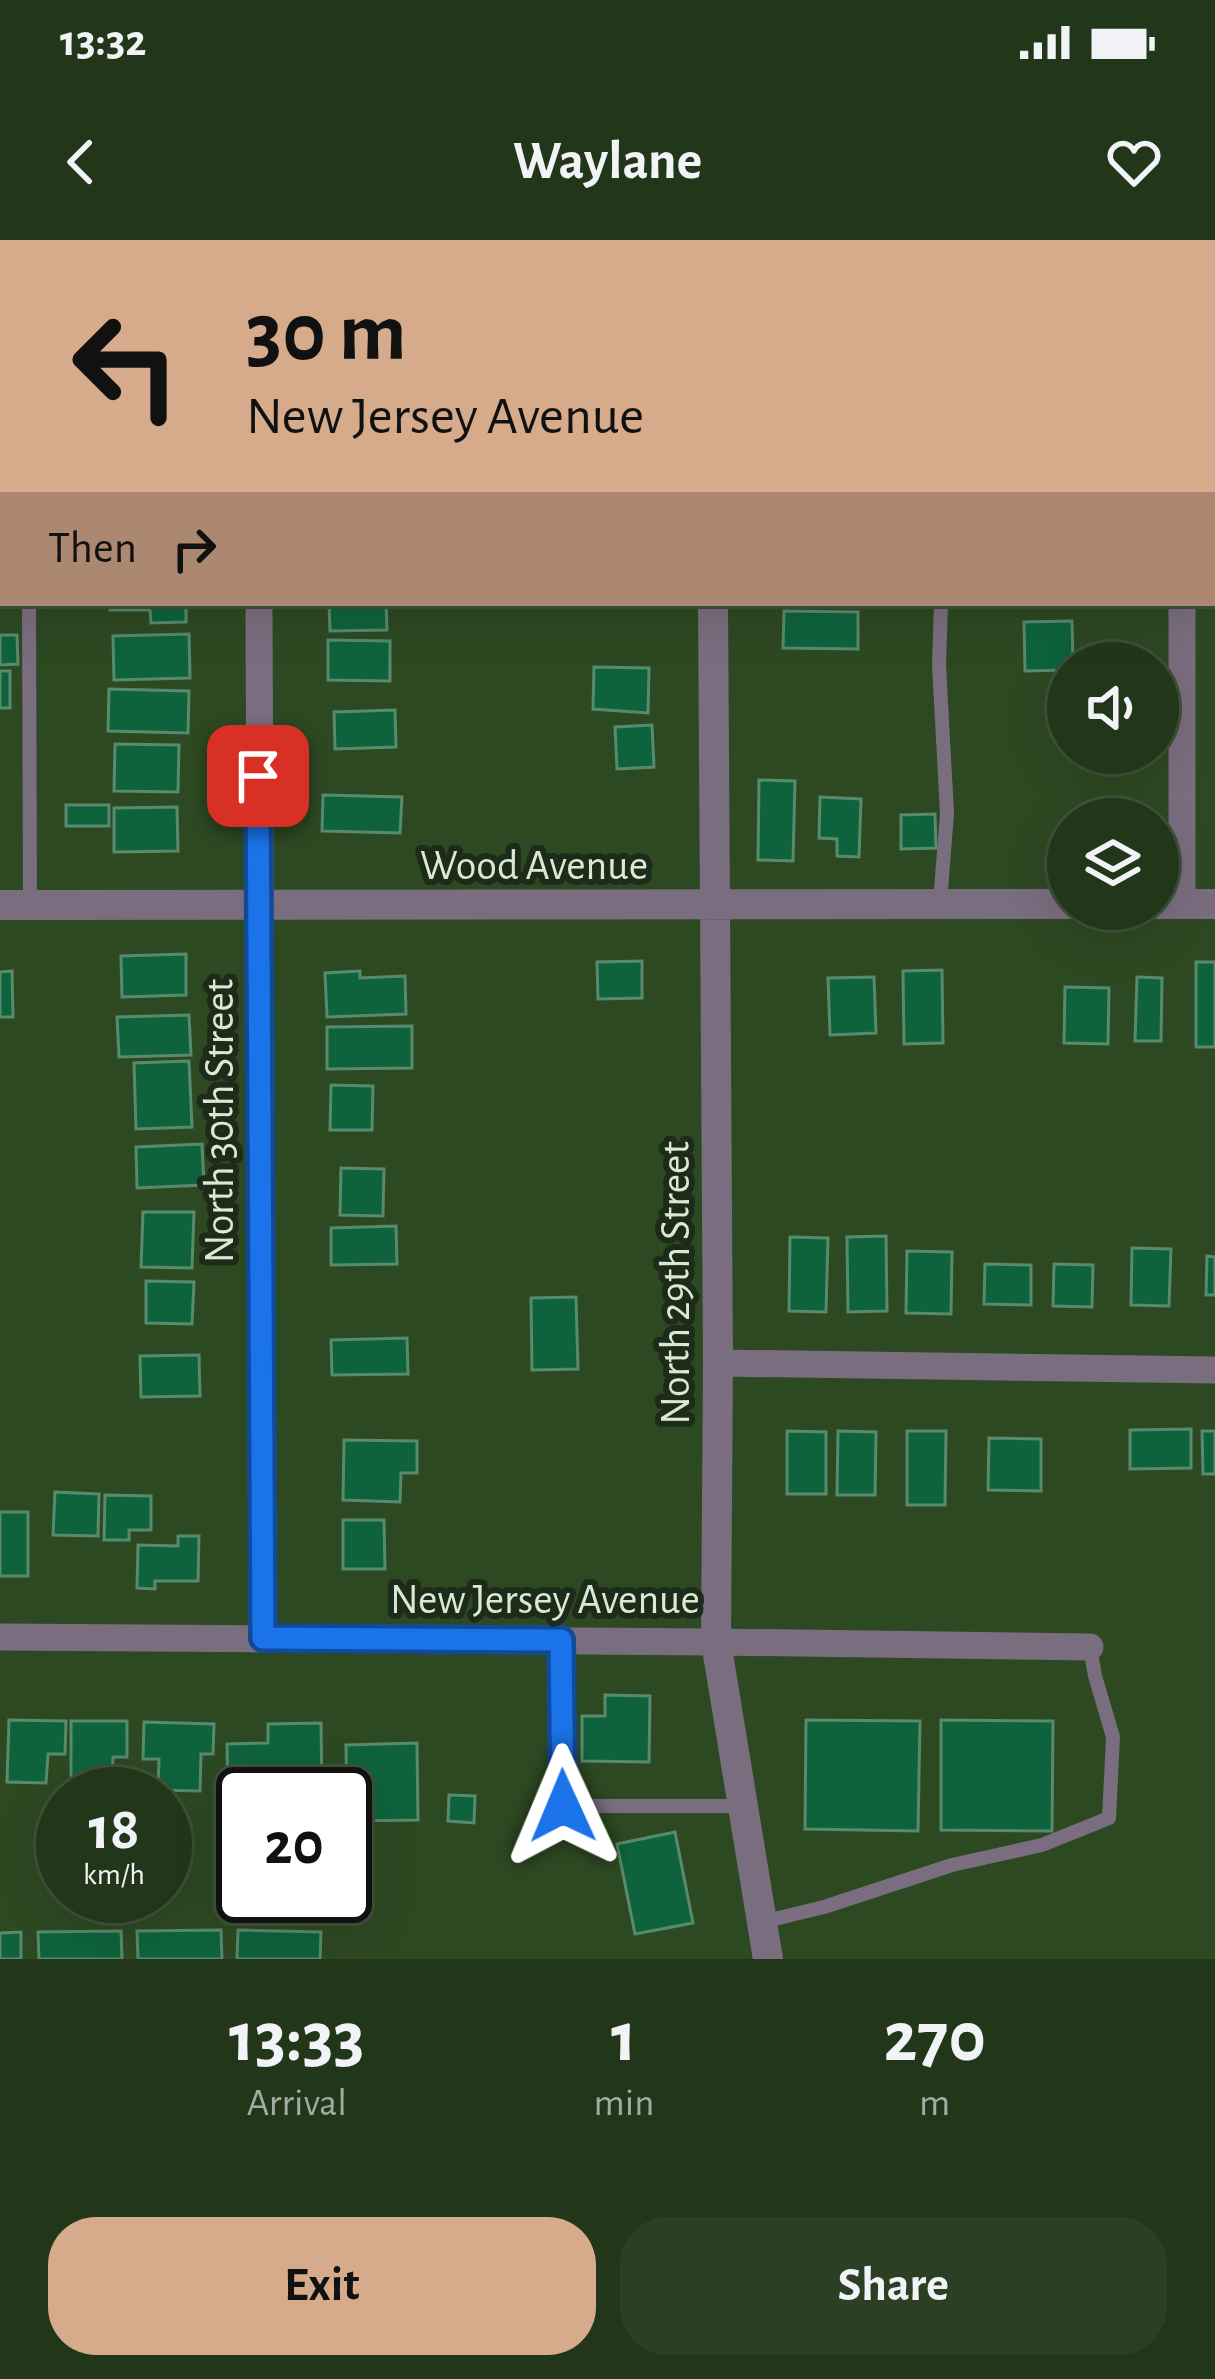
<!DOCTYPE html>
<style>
:root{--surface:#22371a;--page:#2a3f23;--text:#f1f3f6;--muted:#a2aca2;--line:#3f5139;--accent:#d6ab8b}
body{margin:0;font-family:"Alegreya Sans",sans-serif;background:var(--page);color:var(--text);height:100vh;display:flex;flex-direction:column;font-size:45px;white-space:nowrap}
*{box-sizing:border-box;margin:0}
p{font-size:39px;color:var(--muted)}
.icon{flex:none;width:66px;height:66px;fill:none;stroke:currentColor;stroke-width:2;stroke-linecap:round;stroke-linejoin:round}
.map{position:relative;height:1719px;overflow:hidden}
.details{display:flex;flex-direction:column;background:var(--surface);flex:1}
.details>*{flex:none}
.hud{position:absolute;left:0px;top:0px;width:1215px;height:366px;box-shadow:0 12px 48px #0002,0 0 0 3px var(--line);background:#d6ab8b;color:#111;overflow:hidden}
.tools{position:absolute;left:1047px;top:402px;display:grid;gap:24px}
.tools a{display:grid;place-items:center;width:132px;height:132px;border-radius:50%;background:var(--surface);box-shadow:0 12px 48px #0002,0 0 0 3px var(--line);font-size:60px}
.speed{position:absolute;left:36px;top:1527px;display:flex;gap:24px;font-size:60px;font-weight:700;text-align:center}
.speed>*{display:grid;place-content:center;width:156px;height:156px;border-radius:50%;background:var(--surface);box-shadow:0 12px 48px #0002,0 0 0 3px var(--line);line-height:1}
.speed small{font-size:30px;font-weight:400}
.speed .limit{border:6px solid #111;border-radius:18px;background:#fff;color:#111}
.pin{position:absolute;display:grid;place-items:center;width:102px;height:102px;color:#fff;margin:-51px;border-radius:24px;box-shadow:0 6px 18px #0006}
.me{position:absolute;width:132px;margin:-66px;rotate:359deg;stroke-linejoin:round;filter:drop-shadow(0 0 9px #0008)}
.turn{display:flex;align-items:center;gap:42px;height:252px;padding:0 48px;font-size:54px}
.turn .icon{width:156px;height:156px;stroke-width:2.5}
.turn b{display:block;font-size:84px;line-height:102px}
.then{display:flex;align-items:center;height:114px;padding:0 48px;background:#0003;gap:24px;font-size:45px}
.eta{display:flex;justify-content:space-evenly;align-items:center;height:204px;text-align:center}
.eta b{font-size:72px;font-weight:700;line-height:84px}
.action{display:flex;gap:24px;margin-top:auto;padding:24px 48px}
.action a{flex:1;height:138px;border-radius:48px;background:var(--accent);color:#111;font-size:48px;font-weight:700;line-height:138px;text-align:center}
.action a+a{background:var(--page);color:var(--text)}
.status{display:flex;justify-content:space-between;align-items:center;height:84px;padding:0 60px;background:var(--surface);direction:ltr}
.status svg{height:33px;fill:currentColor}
header{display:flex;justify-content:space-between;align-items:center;height:156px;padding:0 48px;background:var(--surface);font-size:54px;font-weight:700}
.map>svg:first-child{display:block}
.building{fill:#0e633d;stroke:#588a6d;stroke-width:3}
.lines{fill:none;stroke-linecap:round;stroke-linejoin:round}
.service{stroke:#7a6d7f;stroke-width:14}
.minor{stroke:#7a6d7f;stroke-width:27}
.tertiary{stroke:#7a6d7f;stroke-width:30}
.route-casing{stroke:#114b97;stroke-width:30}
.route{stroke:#1a73e8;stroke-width:21}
.labels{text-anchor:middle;stroke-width:12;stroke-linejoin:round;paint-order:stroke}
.street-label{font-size:42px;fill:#d9ead3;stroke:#1e2b1a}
</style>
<div class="status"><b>13:32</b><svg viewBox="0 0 49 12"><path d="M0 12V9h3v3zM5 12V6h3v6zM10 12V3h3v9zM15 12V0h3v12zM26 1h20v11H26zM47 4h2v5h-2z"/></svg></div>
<header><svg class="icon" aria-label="back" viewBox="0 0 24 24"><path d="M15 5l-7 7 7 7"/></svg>Waylane<svg class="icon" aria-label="heart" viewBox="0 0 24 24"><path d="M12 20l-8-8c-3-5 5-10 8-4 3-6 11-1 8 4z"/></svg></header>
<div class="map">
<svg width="1215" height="1719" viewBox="0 0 1215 1719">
<rect width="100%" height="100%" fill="#2d4922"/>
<!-- building -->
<path class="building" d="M 316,0 L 362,0 L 362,3 L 316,3 Z
M 1039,0 L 1108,0 L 1108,3 L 1039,3 Z
M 110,363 L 186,363 L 186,382 L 151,383 L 150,370 L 110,370 Z
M 329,363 L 386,363 L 387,390 L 330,391 Z
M 784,371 L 858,372 L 858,409 L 783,408 Z
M 1072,381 L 1073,423 L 1068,423 L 1068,430 L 1025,431 L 1024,382 Z
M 189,394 L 190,438 L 114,440 L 113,396 Z
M 0,395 L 17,395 L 18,424 L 0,425 Z
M 328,400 L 390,401 L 390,441 L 328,440 Z
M 594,427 L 649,428 L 648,473 L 593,469 Z
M 0,431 L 10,431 L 10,468 L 0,468 Z
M 109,449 L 189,451 L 188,493 L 108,491 Z
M 395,470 L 396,507 L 335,509 L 334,472 Z
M 652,485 L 654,527 L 617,529 L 615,487 Z
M 115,504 L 179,505 L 178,552 L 114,551 Z
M 759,540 L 795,541 L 793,621 L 758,620 Z
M 323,555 L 402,557 L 400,593 L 322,591 Z
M 820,557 L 861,559 L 859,617 L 837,616 L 837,599 L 819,598 Z
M 66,565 L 109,565 L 109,586 L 66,586 Z
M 177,567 L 178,611 L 114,612 L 114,568 Z
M 935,574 L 936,608 L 901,609 L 901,575 Z
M 186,714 L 186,755 L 122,757 L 121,716 Z
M 642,721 L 642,758 L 598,759 L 597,722 Z
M 1196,722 L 1215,722 L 1215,807 L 1196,807 Z
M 942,730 L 943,803 L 904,804 L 903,731 Z
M 12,731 L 13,777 L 0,777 L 0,732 Z
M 360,731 L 360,738 L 405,736 L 406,774 L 327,777 L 325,733 Z
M 874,737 L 876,793 L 830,795 L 828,738 Z
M 1137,737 L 1162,738 L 1161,801 L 1135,801 Z
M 1065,747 L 1109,748 L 1108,804 L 1064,803 Z
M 189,775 L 191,815 L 119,817 L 117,777 Z
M 412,786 L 412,828 L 327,829 L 327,787 Z
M 189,821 L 192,887 L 136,889 L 134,823 Z
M 331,845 L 373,846 L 372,890 L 330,890 Z
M 202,904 L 204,945 L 137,948 L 136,907 Z
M 341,928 L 384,929 L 383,976 L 340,975 Z
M 143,972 L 194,972 L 192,1028 L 141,1027 Z
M 396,986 L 397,1024 L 331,1025 L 331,988 Z
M 886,996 L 887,1071 L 848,1072 L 847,997 Z
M 790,997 L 828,998 L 826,1072 L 789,1071 Z
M 1132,1008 L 1171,1009 L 1169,1066 L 1131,1065 Z
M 907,1011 L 952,1012 L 951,1074 L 906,1073 Z
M 1207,1016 L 1215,1017 L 1215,1055 L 1206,1055 Z
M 985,1024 L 1031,1025 L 1031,1065 L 984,1064 Z
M 1054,1024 L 1093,1025 L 1092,1067 L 1053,1066 Z
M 146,1041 L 194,1042 L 192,1084 L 146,1083 Z
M 576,1057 L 578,1129 L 532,1130 L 531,1058 Z
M 407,1098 L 408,1134 L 332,1135 L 331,1100 Z
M 199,1115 L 200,1156 L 141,1157 L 140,1116 Z
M 1191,1189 L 1191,1228 L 1130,1229 L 1130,1190 Z
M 787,1191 L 826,1192 L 826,1254 L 787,1254 Z
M 838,1191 L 876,1192 L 875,1255 L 837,1255 Z
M 907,1191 L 946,1191 L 945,1265 L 907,1265 Z
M 1202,1191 L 1215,1191 L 1215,1234 L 1203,1234 Z
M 989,1198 L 1041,1199 L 1041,1251 L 988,1250 Z
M 344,1200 L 417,1201 L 417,1233 L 401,1233 L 400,1262 L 343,1260 Z
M 55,1252 L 99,1254 L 98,1296 L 53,1295 Z
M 105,1255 L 151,1256 L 151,1290 L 129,1290 L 129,1300 L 104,1300 Z
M 0,1272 L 28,1272 L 28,1336 L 0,1336 Z
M 343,1280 L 384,1280 L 385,1329 L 343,1329 Z
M 178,1296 L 199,1296 L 198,1341 L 155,1341 L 155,1349 L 137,1348 L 138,1305 L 178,1306 Z
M 605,1455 L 650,1456 L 649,1522 L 582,1521 L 582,1476 L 605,1476 Z
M 9,1480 L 66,1481 L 65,1514 L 48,1514 L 46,1543 L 7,1542 Z
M 806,1480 L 920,1481 L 918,1591 L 805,1589 Z
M 941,1480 L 1053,1481 L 1052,1591 L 941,1590 Z
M 71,1481 L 127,1481 L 127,1517 L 113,1517 L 112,1547 L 71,1547 Z
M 144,1482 L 214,1484 L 213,1514 L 201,1514 L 200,1551 L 158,1550 L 159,1519 L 143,1519 Z
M 321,1483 L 322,1550 L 228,1552 L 227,1504 L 268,1503 L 268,1484 Z
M 417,1503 L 418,1580 L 347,1581 L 346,1505 Z
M 449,1555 L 475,1556 L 474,1583 L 448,1581 Z
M 675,1592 L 693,1683 L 635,1694 L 617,1604 Z
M 221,1690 L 222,1719 L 138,1719 L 137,1691 Z
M 238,1690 L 321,1692 L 320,1719 L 237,1719 Z
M 121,1691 L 122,1719 L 39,1719 L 38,1692 Z
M 21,1692 L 21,1719 L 0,1719 L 0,1693 Z"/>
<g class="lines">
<!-- service -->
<path class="service" d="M 31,0 L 31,3
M 940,3 L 940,0
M 29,363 L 30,664
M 940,663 L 947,573 L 939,425 L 941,363
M 561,1401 L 563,1566 L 742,1566
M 762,1682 L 824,1667 L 952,1625 L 1042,1605 L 1109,1578 L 1113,1497 L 1095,1436 L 1090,1407"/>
<!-- minor -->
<path class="minor" d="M 259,3 L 259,0
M 1183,3 L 1183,0
M 259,363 L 263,1398
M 1182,664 L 1182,363
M 718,1123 L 1215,1130
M 0,1397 L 716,1402 L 1090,1407"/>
<!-- tertiary -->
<path class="tertiary" d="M 712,0 L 712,3
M 713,363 L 718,1123 L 716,1402 L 768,1719
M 1158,664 L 1215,664
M 0,665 L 1068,664"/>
</g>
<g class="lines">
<!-- route casing -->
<g class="route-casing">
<path id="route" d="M 258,536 L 263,1398 L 561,1400 L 563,1566"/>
</g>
<!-- route -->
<use href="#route" class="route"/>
</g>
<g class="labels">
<!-- street labels -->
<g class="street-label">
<text x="534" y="639">Wood Avenue</text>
<text transform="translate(218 881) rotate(-90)" y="15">North 30th Street</text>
<text transform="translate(674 1043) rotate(-90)" y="15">North 29th Street</text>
<text x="545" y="1373">New Jersey Avenue</text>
</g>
</g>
</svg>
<div class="tools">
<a><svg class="icon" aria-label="sound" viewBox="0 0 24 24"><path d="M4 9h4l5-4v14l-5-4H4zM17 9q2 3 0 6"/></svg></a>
<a><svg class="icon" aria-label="layers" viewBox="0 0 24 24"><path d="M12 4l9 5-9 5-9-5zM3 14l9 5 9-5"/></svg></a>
</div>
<div class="speed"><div>18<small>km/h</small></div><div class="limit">20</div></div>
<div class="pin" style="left:258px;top:536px;background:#d93025"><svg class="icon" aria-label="arrive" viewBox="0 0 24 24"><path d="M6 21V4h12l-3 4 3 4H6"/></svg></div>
<svg class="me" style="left:563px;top:1566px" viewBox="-20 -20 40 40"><path d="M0-17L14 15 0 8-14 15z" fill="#1a73e8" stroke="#fff" stroke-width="4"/></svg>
<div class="hud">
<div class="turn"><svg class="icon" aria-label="left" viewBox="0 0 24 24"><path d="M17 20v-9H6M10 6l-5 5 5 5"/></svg><div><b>30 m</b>New Jersey Avenue</div></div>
<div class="then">Then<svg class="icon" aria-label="right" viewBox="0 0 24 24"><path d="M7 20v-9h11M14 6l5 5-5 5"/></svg></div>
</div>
</div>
<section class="details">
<div class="eta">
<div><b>13:33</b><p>Arrival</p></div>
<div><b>1</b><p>min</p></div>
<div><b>270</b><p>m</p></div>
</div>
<div class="action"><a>Exit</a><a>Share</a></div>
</section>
